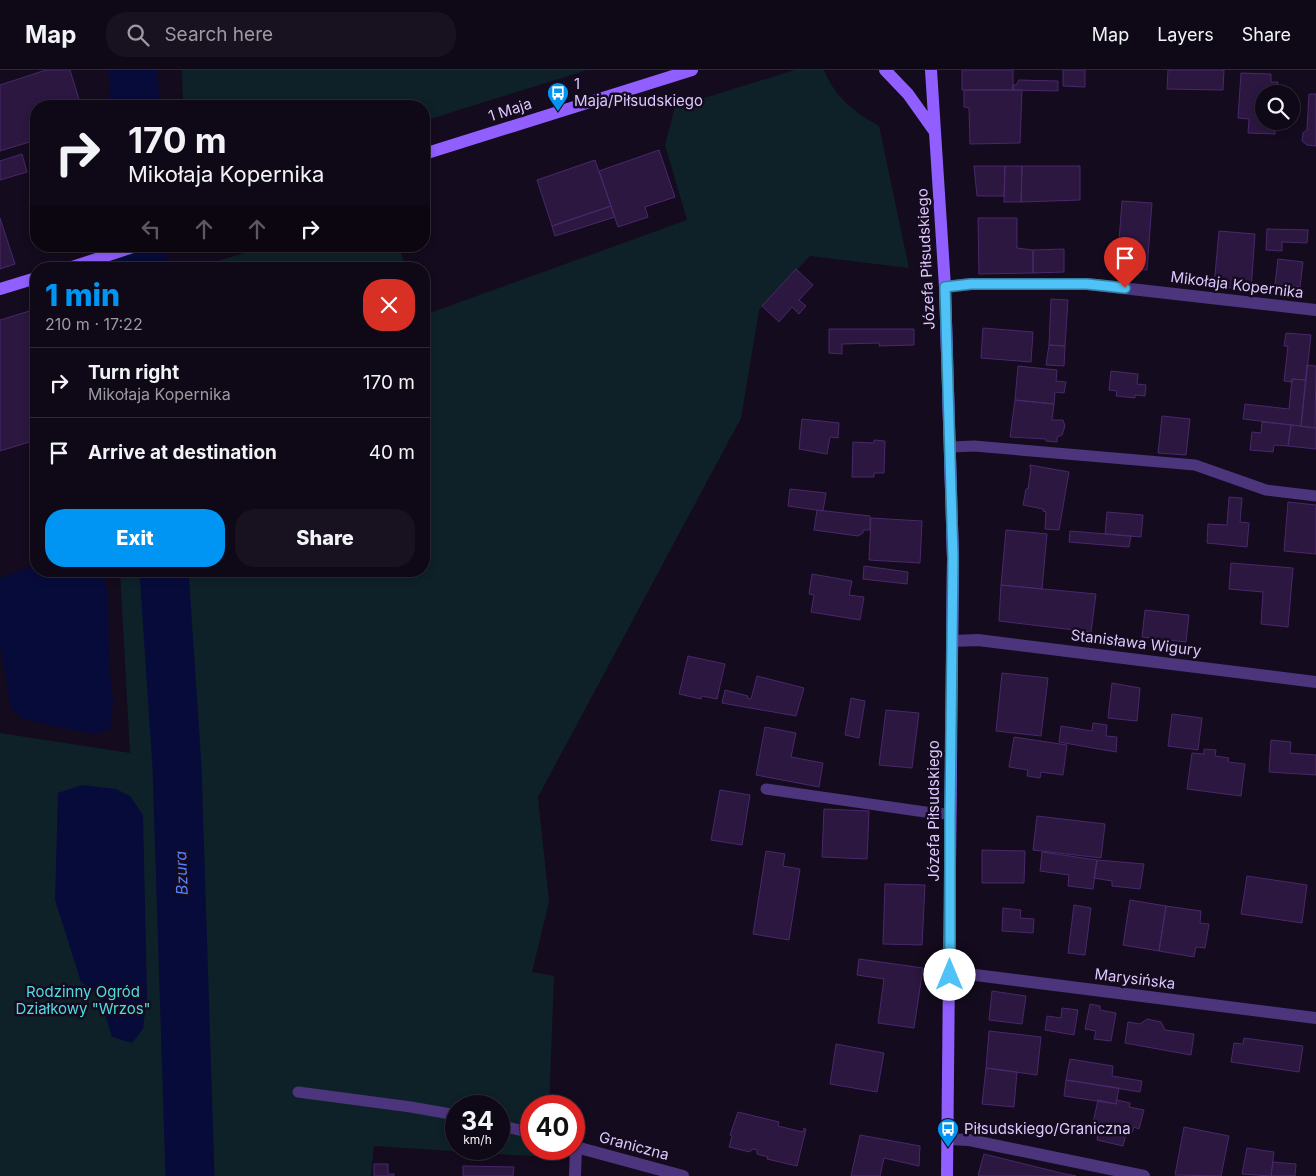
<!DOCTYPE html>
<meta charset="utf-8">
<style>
:root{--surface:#0f0816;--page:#18111f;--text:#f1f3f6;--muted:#9b9aa1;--line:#2f2935;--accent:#0094f3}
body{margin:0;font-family:Inter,sans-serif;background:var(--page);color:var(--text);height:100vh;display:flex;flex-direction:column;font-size:19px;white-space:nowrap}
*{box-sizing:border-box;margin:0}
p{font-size:16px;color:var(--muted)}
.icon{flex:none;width:28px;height:28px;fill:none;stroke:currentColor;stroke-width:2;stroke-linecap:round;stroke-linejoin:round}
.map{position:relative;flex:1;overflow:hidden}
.drawer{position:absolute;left:30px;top:192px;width:400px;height:315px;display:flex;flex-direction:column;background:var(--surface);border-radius:20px;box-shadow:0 2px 8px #0003,0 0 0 1px var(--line)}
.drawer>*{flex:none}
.hud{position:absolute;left:30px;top:30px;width:400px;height:152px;border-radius:20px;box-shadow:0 2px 8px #0003,0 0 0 1px var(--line);background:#0f0816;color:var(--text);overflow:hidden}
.buttons{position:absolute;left:1255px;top:15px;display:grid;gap:10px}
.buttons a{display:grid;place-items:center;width:45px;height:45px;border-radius:50%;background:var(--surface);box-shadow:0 2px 8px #0003,0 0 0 1px var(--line);font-size:25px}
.speed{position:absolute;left:445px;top:1025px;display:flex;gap:10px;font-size:25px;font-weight:700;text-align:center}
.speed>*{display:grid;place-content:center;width:65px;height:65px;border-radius:50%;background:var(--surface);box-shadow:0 2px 8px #0003,0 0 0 1px var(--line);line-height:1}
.speed small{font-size:12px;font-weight:400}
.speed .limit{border:8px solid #d22;background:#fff;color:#111}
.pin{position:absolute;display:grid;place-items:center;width:42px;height:42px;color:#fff;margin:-51px -21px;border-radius:50% 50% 50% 0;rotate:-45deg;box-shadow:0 0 5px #0007}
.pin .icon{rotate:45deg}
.me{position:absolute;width:55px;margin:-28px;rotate:0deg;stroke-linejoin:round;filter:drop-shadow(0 0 4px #0008)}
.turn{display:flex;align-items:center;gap:18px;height:105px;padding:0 15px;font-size:22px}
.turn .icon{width:65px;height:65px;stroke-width:2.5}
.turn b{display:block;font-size:35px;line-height:42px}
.lanes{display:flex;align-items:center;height:48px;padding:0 15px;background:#0003;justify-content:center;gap:25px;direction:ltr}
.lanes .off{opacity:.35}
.round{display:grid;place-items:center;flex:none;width:52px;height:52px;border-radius:20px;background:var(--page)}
.summary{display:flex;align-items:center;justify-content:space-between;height:85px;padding:0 15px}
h1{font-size:30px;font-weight:800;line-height:38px;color:var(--accent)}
.primary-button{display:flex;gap:10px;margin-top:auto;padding:10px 15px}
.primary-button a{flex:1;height:58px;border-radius:20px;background:var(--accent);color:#fff;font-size:20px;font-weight:800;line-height:58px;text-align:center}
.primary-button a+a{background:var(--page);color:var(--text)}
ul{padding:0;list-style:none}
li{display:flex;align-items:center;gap:15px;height:70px;padding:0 15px;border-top:1px solid var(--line)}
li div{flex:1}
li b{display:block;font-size:19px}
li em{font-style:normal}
header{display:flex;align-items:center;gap:30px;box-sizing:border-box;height:70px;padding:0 25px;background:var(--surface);border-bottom:1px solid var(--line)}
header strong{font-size:24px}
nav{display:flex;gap:28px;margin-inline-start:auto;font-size:18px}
.search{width:350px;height:45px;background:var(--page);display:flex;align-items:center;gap:12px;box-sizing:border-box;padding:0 18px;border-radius:20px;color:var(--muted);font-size:19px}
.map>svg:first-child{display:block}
.green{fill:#0e2128;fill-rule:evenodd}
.water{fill:#070b3a}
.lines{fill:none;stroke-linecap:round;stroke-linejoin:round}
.river{stroke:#070b3a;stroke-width:49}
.building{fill:#2b173f;stroke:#49286b}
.lane{stroke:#4d357e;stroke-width:11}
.street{stroke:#4d357e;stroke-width:12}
.secondary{stroke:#915fff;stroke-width:12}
.route-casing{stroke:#337fa1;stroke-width:12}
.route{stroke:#4fc3f7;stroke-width:9}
.labels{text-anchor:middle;stroke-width:5;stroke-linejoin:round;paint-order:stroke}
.poi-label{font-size:15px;fill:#dec8ff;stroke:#140b1e;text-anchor:start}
.street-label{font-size:15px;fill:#dec8ff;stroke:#140b1e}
.park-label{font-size:15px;fill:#52dbe1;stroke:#140b1e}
.water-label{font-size:16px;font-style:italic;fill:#567fff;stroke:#140b1e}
</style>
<header>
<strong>Map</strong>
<div class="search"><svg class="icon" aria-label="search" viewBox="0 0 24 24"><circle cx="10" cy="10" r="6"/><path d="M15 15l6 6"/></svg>Search here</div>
<nav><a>Map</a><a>Layers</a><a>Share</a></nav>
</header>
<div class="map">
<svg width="1316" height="1106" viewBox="0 0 1316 1106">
<rect width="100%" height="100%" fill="#140b1e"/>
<!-- green -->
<path class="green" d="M 182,0 L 587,0 L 424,51 L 424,36 L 183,36 Z
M 795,0 L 824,0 C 835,27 854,42 879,56 L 909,198 L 810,186 L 759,240 L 741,348 L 538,727 L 549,832 L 532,902 L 554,906 L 549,1036 L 531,1036 L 531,1079 L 548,1079 L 547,1087 L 374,1076 L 371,1106 L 0,1106 L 0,663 L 130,683 L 120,501 L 424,501 L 424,245 L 687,150 L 665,75 L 675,37 ZM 456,1036 L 499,1036 L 499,1079 L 456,1079 Z
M 268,176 L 399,176 L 406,199 L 157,199 L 169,195 L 197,197 Z"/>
<!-- water -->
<path class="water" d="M 36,495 L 36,501 L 103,501 L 108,524 L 109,594 L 113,632 L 110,660 L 92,664 L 22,649 L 11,637 L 0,576 L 0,508 Z
M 82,715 L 116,719 L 130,726 L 143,745 L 147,926 L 143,959 L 132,973 L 112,967 L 99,924 L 81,912 L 55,830 L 58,723 Z"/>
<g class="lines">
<!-- river -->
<path class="river" d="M 133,0 L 135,36
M 142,176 L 144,199
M 164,501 L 177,697 L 190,1106"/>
</g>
<!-- building -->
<path class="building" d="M 46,0 L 70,0 L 81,36 L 36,36 L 36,70 L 0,81 L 0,15 Z
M 962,0 L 1013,0 L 1013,20 L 962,20 Z
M 1063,0 L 1085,0 L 1085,17 L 1063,16 Z
M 1168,0 L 1224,0 L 1223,20 L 1167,19 Z
M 1241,3 L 1271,4 L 1271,12 L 1278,12 L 1277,24 L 1264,24 L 1264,51 L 1275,51 L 1275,64 L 1248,63 L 1249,49 L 1238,48 Z
M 1019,10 L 1058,11 L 1058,21 L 1013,20 L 1013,15 L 1016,15 Z
M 964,20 L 1022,20 L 1020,73 L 970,74 L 969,38 L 964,37 Z
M 1309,24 L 1316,24 L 1316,76 L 1307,75 L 1302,71 L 1303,63 L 1307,60 Z
M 659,80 L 675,127 L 645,137 L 648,147 L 618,157 L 599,101 Z
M 22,84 L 27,102 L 0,110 L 0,91 Z
M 595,90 L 611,136 L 552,156 L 537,110 Z
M 974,96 L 1005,96 L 1004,126 L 977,126 Z
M 1005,96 L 1022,96 L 1021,132 L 1004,132 Z
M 1022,96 L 1080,96 L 1080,130 L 1021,132 Z
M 1122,131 L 1152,133 L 1147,200 L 1117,198 Z
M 611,136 L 615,147 L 555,166 L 552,156 Z
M 0,148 L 15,194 L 0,199 Z
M 978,148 L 1017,148 L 1017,178 L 1033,180 L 1033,203 L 979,204 Z
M 1267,159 L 1308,160 L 1307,173 L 1282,172 L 1282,181 L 1266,180 Z
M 1219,161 L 1255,164 L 1251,220 L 1214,216 Z
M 1064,179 L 1064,202 L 1033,203 L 1033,180 Z
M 1278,189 L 1303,192 L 1300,217 L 1275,214 Z
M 796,199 L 813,215 L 799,230 L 806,236 L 799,244 L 792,237 L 779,252 L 762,236 Z
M 1051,229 L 1068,230 L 1065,276 L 1049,275 Z
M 36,239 L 36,370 L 0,381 L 0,250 Z
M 983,258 L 1033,262 L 1031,292 L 981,288 Z
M 829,259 L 914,259 L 914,275 L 879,276 L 880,273 L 842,274 L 842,284 L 829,283 Z
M 1286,263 L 1311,265 L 1306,310 L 1292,309 L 1292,312 L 1284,311 L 1288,276 L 1284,276 Z
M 1049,275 L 1065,276 L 1064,296 L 1046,295 Z
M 1307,295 L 1316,296 L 1315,358 L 1301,356 Z
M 1018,296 L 1057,300 L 1056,311 L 1066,312 L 1064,323 L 1055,322 L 1054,334 L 1015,330 Z
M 1111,301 L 1138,304 L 1137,314 L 1146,315 L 1145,326 L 1135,325 L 1135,328 L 1116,326 L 1117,321 L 1109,320 Z
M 1292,309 L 1306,310 L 1301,356 L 1243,349 L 1245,334 L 1289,339 Z
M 1015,330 L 1054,334 L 1052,350 L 1063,350 L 1065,356 L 1062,365 L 1057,367 L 1057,372 L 1046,371 L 1046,369 L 1010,367 Z
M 1162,346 L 1190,349 L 1186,385 L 1158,383 Z
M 802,349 L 839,353 L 838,368 L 830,367 L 827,384 L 799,379 Z
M 1262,352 L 1291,355 L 1288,376 L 1274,375 L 1273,382 L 1250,380 L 1252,362 L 1261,363 Z
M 1291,355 L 1316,358 L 1316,379 L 1288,376 Z
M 874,370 L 885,371 L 884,403 L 874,403 L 874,407 L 852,407 L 853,372 L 874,373 Z
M 1030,395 L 1069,402 L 1059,460 L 1045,459 L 1046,442 L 1043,441 L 1043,439 L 1023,435 L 1026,419 L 1028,419 L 1031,398 L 1030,398 Z
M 790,419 L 826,423 L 823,441 L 788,436 Z
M 1229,427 L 1242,428 L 1240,452 L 1249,453 L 1247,477 L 1207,473 L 1208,454 L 1227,455 Z
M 1288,432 L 1316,435 L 1316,484 L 1284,481 Z
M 817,440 L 870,446 L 870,460 L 863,460 L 863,463 L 858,466 L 814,460 Z
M 1107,442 L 1143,445 L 1141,467 L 1105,464 Z
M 871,448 L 922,451 L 920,493 L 869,490 Z
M 1006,460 L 1047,464 L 1042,519 L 1001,515 Z
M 1070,461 L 1131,466 L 1129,477 L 1069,472 Z
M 1231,493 L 1293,498 L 1288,557 L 1261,554 L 1263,522 L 1229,519 Z
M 864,496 L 908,502 L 907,514 L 863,509 Z
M 812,504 L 852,511 L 849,525 L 864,527 L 860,550 L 811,542 L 814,525 L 809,524 Z
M 1001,515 L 1096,524 L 1091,562 L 999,551 Z
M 1145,540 L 1189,545 L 1186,572 L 1142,567 Z
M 688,586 L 725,594 L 717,629 L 702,626 L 701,629 L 679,624 Z
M 1002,603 L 1048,608 L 1041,666 L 996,661 Z
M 757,606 L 804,618 L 796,646 L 722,633 L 725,620 L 748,626 L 747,628 L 751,629 Z
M 1112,613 L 1140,618 L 1137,651 L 1108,648 Z
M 851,628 L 865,631 L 859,668 L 845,665 Z
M 886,640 L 919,643 L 912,698 L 879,695 Z
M 1172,644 L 1202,648 L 1198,680 L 1168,676 Z
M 1093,653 L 1107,655 L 1106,666 L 1117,667 L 1116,682 L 1059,672 L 1061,656 L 1092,661 Z
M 765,657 L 796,663 L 791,687 L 823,693 L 819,717 L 756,705 Z
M 1014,667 L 1067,675 L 1063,705 L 1041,702 L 1040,708 L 1027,706 L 1028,700 L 1009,697 Z
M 1271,670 L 1291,672 L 1290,683 L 1316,685 L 1316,705 L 1269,702 Z
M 1204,679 L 1216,680 L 1215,686 L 1229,688 L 1228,692 L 1245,694 L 1241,726 L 1187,719 L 1192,683 L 1204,684 Z
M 720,720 L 750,725 L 742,775 L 711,770 Z
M 824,739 L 869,741 L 867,789 L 822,787 Z
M 1037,746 L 1105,754 L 1101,788 L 1033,780 Z
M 982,780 L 1025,781 L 1024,813 L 982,813 Z
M 766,781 L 785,784 L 783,796 L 800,799 L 789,870 L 753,864 Z
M 1042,782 L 1097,790 L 1093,819 L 1068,816 L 1069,805 L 1040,801 Z
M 1097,790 L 1144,794 L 1140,819 L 1112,816 L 1112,811 L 1094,808 Z
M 1247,806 L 1307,815 L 1302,853 L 1241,844 Z
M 885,814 L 925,815 L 922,875 L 883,874 Z
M 1130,830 L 1166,836 L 1159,881 L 1123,875 Z
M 1074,835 L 1091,838 L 1085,885 L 1068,883 Z
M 1166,836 L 1201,841 L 1200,853 L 1209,854 L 1205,878 L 1196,877 L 1194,887 L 1159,881 Z
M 1003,838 L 1021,840 L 1020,848 L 1034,849 L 1033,863 L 1002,861 Z
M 859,889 L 923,898 L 914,958 L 878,953 L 884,909 L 857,905 Z
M 992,921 L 1026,926 L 1022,954 L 989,950 Z
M 1090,934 L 1100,936 L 1100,940 L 1116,943 L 1111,971 L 1094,969 L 1096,961 L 1085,959 Z
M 1062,938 L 1078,940 L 1074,965 L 1045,960 L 1047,946 L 1061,948 Z
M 1147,949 L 1161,952 L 1165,960 L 1194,964 L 1191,985 L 1125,973 L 1128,952 L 1140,954 Z
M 989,961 L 1041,967 L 1037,1005 L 986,998 Z
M 1244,968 L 1303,976 L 1299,1002 L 1231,992 L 1234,973 L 1243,974 Z
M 836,974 L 884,983 L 877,1022 L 830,1014 Z
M 1070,989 L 1113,996 L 1112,1006 L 1142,1011 L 1140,1022 L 1066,1010 Z
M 986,998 L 1017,1002 L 1014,1037 L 982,1034 Z
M 1066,1010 L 1119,1018 L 1116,1034 L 1064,1026 Z
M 1098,1030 L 1116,1034 L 1117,1030 L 1130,1033 L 1129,1037 L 1144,1040 L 1139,1059 L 1134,1057 L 1131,1065 L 1126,1064 L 1123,1076 L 1097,1070 L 1099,1058 L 1092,1057 Z
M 738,1042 L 779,1052 L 778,1056 L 803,1062 L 804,1058 L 806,1059 L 797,1096 L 767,1089 L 768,1087 L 757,1084 L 757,1080 L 752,1079 L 750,1082 L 729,1077 L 732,1066 L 730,1065 Z
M 1184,1057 L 1229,1066 L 1221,1106 L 1175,1105 Z
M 860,1065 L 920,1076 L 919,1096 L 884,1088 L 880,1106 L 851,1106 Z
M 1247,1078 L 1274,1082 L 1271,1106 L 1242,1104 Z
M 984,1084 L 1061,1103 L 1076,1106 L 981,1106 L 978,1105 Z
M 1273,1092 L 1296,1094 L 1295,1106 L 1271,1106 Z
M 374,1094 L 388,1094 L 388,1104 L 394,1104 L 394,1106 L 374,1106 Z
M 463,1096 L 514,1097 L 513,1106 L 463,1106 Z"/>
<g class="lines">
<!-- lane -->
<path class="lane" d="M 951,377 L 974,376 L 1195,395 L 1266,420 L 1316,426
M 766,719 L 932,743 L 950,744
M 298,1022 L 411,1037 L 456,1045
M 499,1055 L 531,1063"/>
<!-- street -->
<path class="street" d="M 945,217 L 971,214 L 1087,214 L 1316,240
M 952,571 L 978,570 L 1316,612
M 949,905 L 975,905 L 1316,948
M 947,1069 L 969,1070 L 1144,1106
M 575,1106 L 576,1077 L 683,1106"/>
<!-- secondary -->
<path class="secondary" d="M 885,0 L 908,24 L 935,62
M 931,0 L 945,217 L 953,488 L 947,1106
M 424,84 L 692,0
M 66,199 L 136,176
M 0,219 L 36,208"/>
</g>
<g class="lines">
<!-- route casing -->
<g class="route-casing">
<path id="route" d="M 950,905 L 950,744 L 953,488 L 945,217 L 971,214 L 1087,214 L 1125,218"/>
</g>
<!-- route -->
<use href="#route" class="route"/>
</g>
<!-- icons -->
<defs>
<g id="bus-pin" transform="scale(1.125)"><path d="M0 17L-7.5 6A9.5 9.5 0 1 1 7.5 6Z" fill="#0094f3" stroke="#140b1e"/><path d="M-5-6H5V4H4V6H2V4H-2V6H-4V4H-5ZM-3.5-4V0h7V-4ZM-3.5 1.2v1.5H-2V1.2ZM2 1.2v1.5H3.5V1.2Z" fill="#fff"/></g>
</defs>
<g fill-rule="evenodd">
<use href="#bus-pin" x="558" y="23"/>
<use href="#bus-pin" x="948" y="1059"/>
</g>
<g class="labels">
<!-- poi labels -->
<g class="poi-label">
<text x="574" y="19">1<tspan x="574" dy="17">Maja/Piłsudskiego</tspan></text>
<text x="964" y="1064">Piłsudskiego/Graniczna</text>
</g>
<!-- street labels -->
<g class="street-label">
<text transform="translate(510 40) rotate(-18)" y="5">1 Maja</text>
<text transform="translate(926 189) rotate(-93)" y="5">Józefa Piłsudskiego</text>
<text transform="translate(1237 215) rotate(7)" y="5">Mikołaja Kopernika</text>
<text transform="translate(1136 573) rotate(7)" y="5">Stanisława Wigury</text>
<text transform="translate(934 741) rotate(-90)" y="5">Józefa Piłsudskiego</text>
<text transform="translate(1135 909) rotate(7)" y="5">Marysińska</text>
<text transform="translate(634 1076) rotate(15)" y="5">Graniczna</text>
</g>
<!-- park labels -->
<g class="park-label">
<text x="83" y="927">Rodzinny Ogród<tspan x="83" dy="17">Działkowy "Wrzos"</tspan></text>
</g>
<!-- water labels -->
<g class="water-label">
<text transform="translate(181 803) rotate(-92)" y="6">Bzura</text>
</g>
</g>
</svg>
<div class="buttons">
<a><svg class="icon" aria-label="search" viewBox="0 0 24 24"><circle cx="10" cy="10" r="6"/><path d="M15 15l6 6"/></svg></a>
</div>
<div class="speed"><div>34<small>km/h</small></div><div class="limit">40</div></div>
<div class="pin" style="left:1125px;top:218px;background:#d93025"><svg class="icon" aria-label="arrive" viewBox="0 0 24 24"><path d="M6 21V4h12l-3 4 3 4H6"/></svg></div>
<svg class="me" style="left:950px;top:905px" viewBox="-20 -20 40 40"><circle r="19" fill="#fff"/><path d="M0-13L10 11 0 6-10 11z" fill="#4fc3f7"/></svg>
<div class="hud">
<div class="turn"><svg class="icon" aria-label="right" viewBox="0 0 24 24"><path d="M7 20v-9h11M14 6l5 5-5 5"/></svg><div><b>170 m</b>Mikołaja Kopernika</div></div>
<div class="lanes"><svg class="icon off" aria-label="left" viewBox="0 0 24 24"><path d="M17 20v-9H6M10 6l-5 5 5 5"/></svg><svg class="icon off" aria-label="ahead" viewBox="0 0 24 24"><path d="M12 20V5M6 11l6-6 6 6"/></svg><svg class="icon off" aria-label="ahead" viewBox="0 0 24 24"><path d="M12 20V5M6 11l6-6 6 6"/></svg><svg class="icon" aria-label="right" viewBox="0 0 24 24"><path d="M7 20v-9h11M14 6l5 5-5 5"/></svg></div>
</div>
<section class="drawer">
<div class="summary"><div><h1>1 min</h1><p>210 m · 17:22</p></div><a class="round" style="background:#d93025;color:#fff"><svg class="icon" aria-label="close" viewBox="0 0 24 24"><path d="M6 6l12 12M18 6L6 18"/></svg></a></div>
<ul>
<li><svg class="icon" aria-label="right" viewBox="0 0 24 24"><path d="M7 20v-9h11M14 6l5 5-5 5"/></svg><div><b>Turn right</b><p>Mikołaja Kopernika</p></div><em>170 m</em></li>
<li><svg class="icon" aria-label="arrive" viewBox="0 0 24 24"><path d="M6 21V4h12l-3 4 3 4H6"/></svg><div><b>Arrive at destination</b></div><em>40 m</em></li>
</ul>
<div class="primary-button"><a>Exit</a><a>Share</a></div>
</section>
</div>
